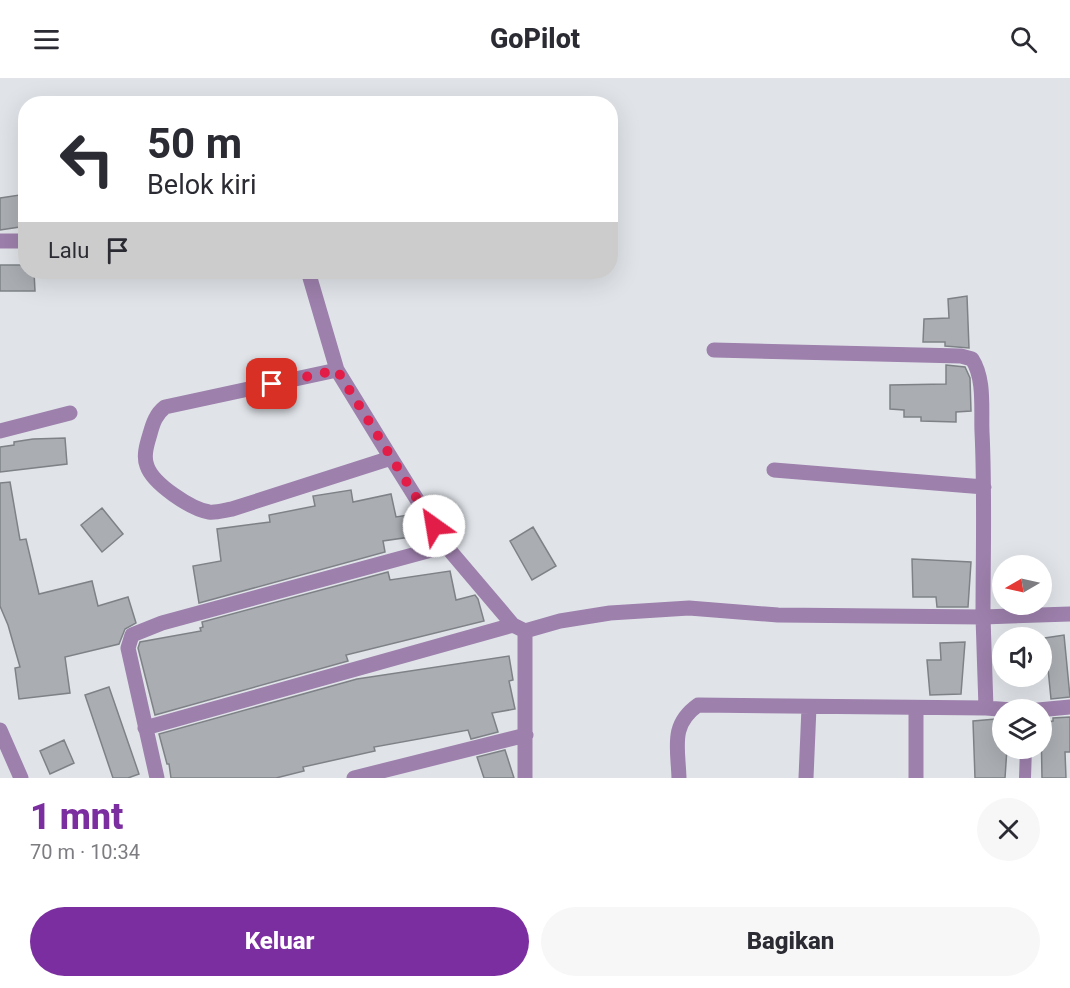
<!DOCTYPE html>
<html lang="id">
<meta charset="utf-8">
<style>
:root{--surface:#fff;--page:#f7f7f7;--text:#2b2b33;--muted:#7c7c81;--accent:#7b2e9f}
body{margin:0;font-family:Roboto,sans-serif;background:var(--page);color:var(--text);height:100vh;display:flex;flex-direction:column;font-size:22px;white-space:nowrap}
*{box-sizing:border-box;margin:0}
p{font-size:20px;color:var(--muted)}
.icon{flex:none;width:33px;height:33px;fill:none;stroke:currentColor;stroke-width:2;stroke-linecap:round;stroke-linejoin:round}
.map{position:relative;height:700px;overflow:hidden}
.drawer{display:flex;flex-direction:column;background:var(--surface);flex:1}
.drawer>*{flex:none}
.banner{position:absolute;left:18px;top:18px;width:600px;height:183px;border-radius:24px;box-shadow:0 6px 24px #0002;background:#fff;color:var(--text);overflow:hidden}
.needle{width:39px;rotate:261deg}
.tools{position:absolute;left:992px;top:477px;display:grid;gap:12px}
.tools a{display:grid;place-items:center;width:60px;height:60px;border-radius:50%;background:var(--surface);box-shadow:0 6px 24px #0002;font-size:30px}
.pin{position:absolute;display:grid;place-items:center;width:51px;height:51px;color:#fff;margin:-26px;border-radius:12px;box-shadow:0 3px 9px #0006}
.me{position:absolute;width:66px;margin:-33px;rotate:328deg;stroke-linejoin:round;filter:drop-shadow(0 0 4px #0008)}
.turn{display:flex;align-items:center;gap:21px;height:126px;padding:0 30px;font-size:27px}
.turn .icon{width:78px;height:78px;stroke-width:2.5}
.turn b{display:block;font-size:42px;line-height:51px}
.then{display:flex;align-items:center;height:57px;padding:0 30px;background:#0003;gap:12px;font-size:22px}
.round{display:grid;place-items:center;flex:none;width:63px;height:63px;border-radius:32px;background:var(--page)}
.headline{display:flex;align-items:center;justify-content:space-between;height:102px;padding:0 30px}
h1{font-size:36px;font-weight:800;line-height:45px;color:var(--accent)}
.cta{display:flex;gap:12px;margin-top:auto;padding:12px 30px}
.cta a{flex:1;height:69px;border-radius:36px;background:var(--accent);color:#fff;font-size:24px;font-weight:800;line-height:69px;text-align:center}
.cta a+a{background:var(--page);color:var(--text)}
header{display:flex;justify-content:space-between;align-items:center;height:78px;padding:0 30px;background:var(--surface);font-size:27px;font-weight:800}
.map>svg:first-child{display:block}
.building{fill:#aaaeb3;stroke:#7e8287;stroke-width:1.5}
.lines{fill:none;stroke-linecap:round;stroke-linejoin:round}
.lane{stroke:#9d80ac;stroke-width:12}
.street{stroke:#9d80ac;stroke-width:15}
.route{stroke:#e11d48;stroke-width:10;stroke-dasharray:0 18}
</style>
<header><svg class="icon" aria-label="menu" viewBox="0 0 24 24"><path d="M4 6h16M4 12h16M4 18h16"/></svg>GoPilot<svg class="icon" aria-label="search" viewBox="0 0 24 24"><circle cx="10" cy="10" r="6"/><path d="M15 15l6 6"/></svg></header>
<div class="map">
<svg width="1070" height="700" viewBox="0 0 1070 700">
<rect width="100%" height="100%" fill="#e0e4e9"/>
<!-- building -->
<path class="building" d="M 26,116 L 26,148 L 0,152 L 0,120 Z
M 0,187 L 26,187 L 26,194 L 34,194 L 35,213 L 0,213 Z
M 967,218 L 969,270 L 945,268 L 945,264 L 923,264 L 924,241 L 949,240 L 948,221 Z
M 946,287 L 965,289 L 970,300 L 971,333 L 956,334 L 956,344 L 921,343 L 921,339 L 904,339 L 904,332 L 890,331 L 890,307 L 946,306 Z
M 65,360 L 67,386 L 0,394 L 0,369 L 14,367 L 14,364 L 33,361 Z
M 10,404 L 20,462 L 26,461 L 39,516 L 92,503 L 98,528 L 128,519 L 136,545 L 125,551 L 119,566 L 65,579 L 70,615 L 19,621 L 15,590 L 20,589 L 8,547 L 0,528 L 0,405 Z
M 351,412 L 353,424 L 391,416 L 396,439 L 415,436 L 423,450 L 424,457 L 383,463 L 385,474 L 199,525 L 193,488 L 221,483 L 217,451 L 270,444 L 269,437 L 315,428 L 313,418 Z
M 102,430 L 123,456 L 102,474 L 81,447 Z
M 533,449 L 556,488 L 532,502 L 510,463 Z
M 912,481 L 971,484 L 968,529 L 937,529 L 936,519 L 913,519 Z
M 450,493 L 456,522 L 475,517 L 478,521 L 484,543 L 346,577 L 348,583 L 155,637 L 138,570 L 140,564 L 201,553 L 200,550 L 203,549 L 202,544 L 388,494 L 390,502 Z
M 1064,557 L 1070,619 L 1051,621 L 1045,560 Z
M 965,564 L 961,616 L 930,617 L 927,582 L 941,582 L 940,565 Z
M 509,578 L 513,602 L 509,603 L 515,631 L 492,635 L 498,654 L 471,661 L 468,652 L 374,669 L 375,673 L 303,689 L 304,693 L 276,700 L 171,700 L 169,686 L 167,686 L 159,656 L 357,601 Z
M 109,609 L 139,696 L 128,700 L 113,700 L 85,617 Z
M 1070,639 L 1070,674 L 1065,674 L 1066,700 L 1042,700 L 1041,644 L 1053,643 L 1053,640 Z
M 996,641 L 1002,641 L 1002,670 L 1007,670 L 1005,700 L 975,700 L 973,643 Z
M 64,662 L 74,685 L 50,696 L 40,673 Z
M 505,672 L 514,700 L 484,700 L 477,679 Z"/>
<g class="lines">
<!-- lane -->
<path class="lane" d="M 1025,700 L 1026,670"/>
<!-- street -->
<path class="street" d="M 0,163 L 26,163
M 310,200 L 337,292 L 391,380
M 714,272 L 961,278 L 972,281 C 985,301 981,331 982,354 C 985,415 983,477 983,539 L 1070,536
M 337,292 L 165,329 C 156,336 153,345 150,356 C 147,366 143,378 147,388 C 153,406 191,431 209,434 C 216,435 225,432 232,431 L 391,380 L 446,468 L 513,547 L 525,553
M 0,353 L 70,335
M 774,392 L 984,409
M 916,630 L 916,700
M 1038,632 L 1070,629
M 145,650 L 513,547
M 0,652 L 21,700
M 157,700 L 128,570 L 132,557 L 162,545 L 446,468
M 354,700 L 526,657
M 525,700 L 525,553 L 560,543 L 610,535 L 689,530 L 778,537 L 983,539 L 986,630 L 1012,632
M 679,700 C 678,669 670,647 698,627 L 986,630
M 806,700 L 809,629"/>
</g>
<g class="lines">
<!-- route -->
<path class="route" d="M 272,306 L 337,292 L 434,448"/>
</g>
</svg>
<div class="tools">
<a><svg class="needle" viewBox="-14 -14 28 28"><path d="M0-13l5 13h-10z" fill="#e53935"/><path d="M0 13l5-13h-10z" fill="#7c7c81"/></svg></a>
<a><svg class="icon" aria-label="sound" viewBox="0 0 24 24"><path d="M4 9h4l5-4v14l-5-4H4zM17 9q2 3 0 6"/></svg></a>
<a><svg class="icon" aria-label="layers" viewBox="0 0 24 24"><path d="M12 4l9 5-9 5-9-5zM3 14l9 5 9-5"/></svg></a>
</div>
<div class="pin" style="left:272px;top:306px;background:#d93025"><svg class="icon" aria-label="arrive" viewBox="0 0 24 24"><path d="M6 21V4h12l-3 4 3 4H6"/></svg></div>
<svg class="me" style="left:434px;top:448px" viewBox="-20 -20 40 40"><circle r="19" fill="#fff"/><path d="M0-13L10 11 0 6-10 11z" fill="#e11d48"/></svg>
<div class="banner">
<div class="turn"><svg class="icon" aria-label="left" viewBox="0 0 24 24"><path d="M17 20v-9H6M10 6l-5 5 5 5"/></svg><div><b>50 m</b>Belok kiri</div></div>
<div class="then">Lalu<svg class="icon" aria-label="arrive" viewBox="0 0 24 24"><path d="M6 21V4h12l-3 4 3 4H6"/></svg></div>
</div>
</div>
<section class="drawer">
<div class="headline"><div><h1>1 mnt</h1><p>70 m · 10:34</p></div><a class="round"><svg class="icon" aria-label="close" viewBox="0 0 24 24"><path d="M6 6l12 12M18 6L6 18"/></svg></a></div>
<div class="cta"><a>Keluar</a><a>Bagikan</a></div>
</section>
